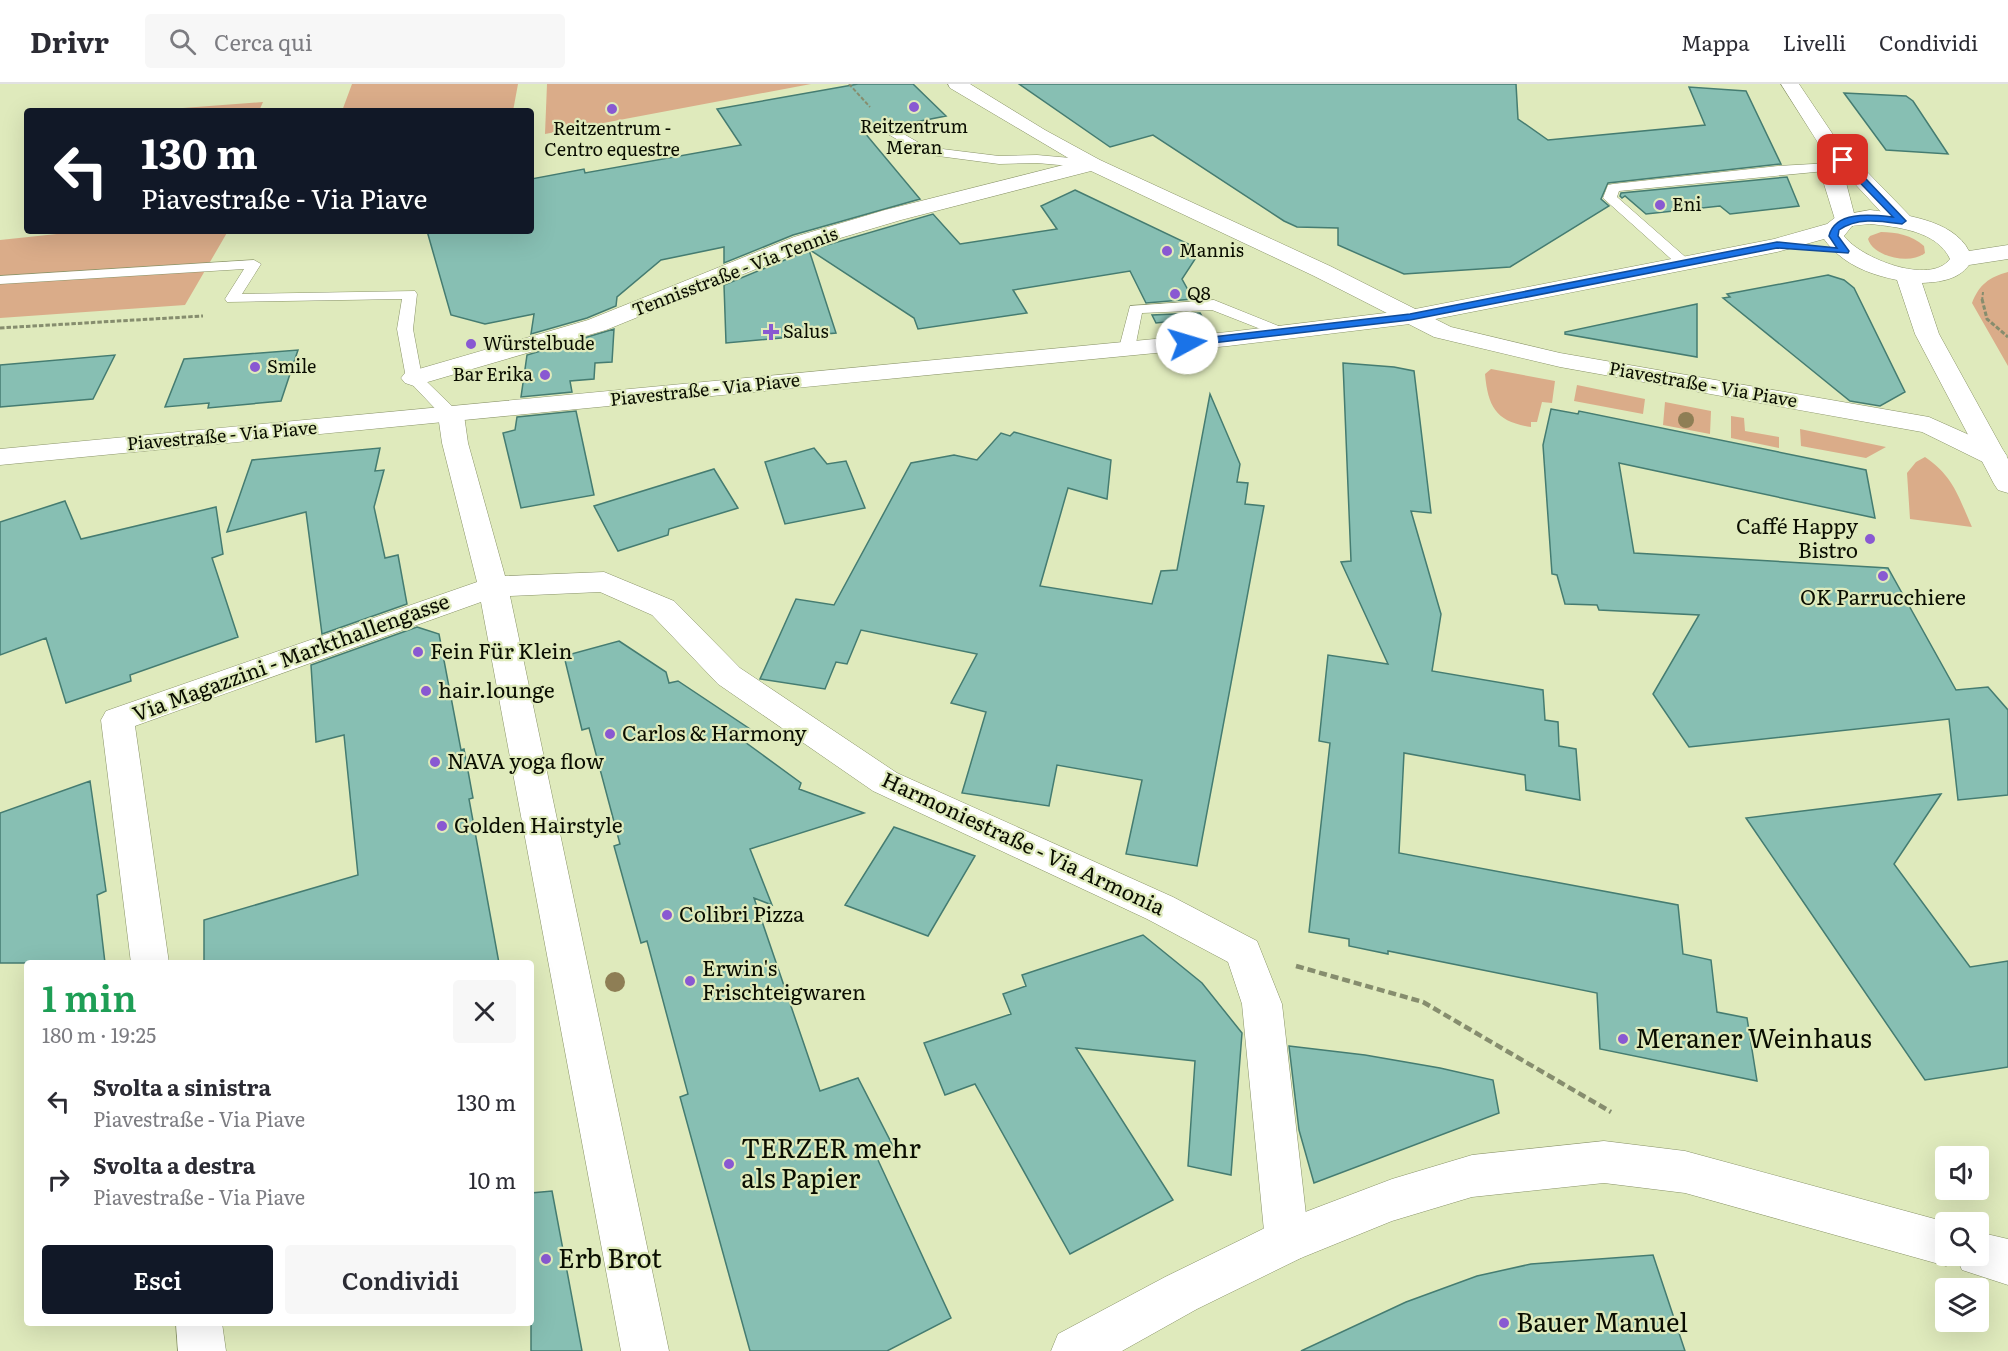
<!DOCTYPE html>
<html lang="it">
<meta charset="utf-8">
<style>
:root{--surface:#fff;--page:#f7f7f7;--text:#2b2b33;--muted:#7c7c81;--line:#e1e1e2;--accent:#111827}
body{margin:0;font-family:Literata,serif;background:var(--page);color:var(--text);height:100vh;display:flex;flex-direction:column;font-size:22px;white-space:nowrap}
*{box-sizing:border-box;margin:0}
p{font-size:20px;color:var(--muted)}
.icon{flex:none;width:33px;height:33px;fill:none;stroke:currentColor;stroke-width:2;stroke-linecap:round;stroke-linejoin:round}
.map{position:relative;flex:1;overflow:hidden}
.side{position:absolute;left:24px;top:876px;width:510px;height:366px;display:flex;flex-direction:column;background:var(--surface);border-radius:6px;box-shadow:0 6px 24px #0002}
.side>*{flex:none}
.guide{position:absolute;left:24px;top:24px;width:510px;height:126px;border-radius:6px;box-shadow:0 6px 24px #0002;background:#111827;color:#fff;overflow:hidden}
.controls{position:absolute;left:1935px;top:1062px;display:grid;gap:12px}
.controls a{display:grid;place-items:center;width:54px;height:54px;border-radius:6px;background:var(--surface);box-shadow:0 6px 24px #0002;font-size:30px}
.pin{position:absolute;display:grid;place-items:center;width:51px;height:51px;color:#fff;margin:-26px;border-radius:12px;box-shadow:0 3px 9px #0006}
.me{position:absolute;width:66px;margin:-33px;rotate:84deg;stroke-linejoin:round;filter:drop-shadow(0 0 4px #0008)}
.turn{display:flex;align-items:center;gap:21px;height:126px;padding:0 18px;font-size:27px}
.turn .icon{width:78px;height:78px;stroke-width:2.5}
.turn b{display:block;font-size:42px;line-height:51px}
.round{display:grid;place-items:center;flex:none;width:63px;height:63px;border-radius:6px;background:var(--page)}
.overview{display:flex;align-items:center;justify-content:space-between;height:102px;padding:0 18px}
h1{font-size:36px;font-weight:600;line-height:45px;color:#1e9e55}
.action{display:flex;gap:12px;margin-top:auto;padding:12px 18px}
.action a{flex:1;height:69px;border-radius:6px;background:var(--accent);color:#fff;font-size:24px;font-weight:600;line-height:69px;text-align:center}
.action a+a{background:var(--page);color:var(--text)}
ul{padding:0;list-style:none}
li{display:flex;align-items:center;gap:18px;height:78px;padding:0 18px}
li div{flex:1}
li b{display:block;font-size:22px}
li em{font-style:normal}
header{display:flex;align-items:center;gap:36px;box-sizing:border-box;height:84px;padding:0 30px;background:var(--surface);border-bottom:2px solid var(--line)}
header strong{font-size:28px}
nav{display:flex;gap:33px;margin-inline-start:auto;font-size:21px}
.search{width:420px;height:54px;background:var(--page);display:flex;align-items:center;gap:15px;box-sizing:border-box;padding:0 21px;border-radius:6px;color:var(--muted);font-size:22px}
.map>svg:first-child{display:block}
.green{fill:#daac89}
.building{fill:#87bfb3;stroke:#457c71;stroke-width:1.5}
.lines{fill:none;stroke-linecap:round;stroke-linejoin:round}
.service-casing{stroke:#899368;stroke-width:1}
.minor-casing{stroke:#899368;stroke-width:1}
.tertiary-casing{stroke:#899368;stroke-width:1}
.primary-casing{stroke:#899368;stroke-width:1}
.path-far2{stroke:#868d6e;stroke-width:2;stroke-dasharray:4 2;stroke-linecap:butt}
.path-far1{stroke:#868d6e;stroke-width:3;stroke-dasharray:4.5 2;stroke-linecap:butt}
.path{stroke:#868d6e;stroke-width:4.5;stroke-dasharray:8 4;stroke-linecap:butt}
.service{fill:#fff;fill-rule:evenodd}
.minor{fill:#fff;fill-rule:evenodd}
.tertiary{fill:#fff;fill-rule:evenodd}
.primary{fill:#fff;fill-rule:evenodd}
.tree{fill:#8e7e55}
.route{fill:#1a73e8;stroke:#114b97;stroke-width:1.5}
.poi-dot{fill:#8959d2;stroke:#dfeabc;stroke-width:2}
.labels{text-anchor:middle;stroke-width:4.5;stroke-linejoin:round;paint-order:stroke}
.far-poi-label{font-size:18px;fill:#0a0d01;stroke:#dfeabc;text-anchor:start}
.far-street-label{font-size:18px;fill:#0a0d01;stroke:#dfeabc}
.poi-label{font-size:21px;fill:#0a0d01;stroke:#dfeabc;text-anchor:start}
.street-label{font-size:21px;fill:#0a0d01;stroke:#dfeabc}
.near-poi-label{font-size:26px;fill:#0a0d01;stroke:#dfeabc;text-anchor:start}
</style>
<header>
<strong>Drivr</strong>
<div class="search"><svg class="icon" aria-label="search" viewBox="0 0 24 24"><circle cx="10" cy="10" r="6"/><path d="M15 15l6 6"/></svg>Cerca qui</div>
<nav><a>Mappa</a><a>Livelli</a><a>Condividi</a></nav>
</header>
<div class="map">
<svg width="2008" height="1267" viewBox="0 0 2008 1267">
<rect width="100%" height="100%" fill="#dfeabc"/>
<!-- green -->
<path class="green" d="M 352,0 L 518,0 L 513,27 L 342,27 Z
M 547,0 L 811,0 L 545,50 Z
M 263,18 L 259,27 L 143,27 Z
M 85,147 L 228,147 L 185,221 L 0,234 L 0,156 Z
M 1881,148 C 1896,148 1912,151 1924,162 L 1925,169 C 1911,181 1873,173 1868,155 L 1870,152 Z
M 2008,188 L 2008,282 L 1972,219 C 1979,201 1989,193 2008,188 Z
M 1491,285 L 1555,297 L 1552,319 L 1542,318 L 1537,338 L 1531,338 L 1531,343 C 1497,338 1488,324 1485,290 Z
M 1577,301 L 1645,315 L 1643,330 L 1574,317 Z
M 1665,318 L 1711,327 L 1710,350 L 1663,341 Z
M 1731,332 L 1744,334 L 1745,347 L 1779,353 L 1779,364 L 1731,354 Z
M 1800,345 L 1886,363 L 1866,374 L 1801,362 Z
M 1925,373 C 1954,393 1958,412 1972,443 L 1910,435 L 1907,389 L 1916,378 Z"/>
<!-- building -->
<path class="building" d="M 858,0 L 913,0 L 946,32 L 895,42 L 889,40 L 883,44 L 864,48 L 920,115 L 793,151 L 724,179 L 724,163 L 661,176 L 617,213 L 616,222 L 587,234 L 531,250 L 534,230 L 485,240 L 451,231 L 427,147 L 531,147 L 531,95 L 584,85 L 585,89 L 741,61 L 717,25 Z
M 1019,0 L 1516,0 L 1518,35 L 1548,56 L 1705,41 L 1689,3 L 1746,7 L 1781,80 L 1608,99 L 1601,115 L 1609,122 L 1510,183 L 1404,190 L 1338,161 L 1338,144 L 1297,143 L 1284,137 L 1153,51 L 1110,63 Z
M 1844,9 L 1906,12 L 1913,17 L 1948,70 L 1886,66 Z
M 1787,93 L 1799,122 L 1730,130 L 1720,122 L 1646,130 L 1625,112 L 1622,114 L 1620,112 L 1621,109 Z
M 1075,106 L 1201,166 L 1182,195 L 1193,215 L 1146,219 L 1130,187 L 1013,206 L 1027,229 L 918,245 L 914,234 L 810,166 L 933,130 L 960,160 L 1057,145 L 1041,122 Z
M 809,166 L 836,249 L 726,259 L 724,201 Z
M 1828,191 L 1844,196 L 1854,204 L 1905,308 L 1880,322 L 1850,317 L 1723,214 L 1730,213 L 1727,210 Z
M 1697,220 L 1697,273 L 1565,250 L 1565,248 Z
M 1200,229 L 1203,234 L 1156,239 L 1152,231 Z
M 614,245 L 612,278 L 595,279 L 594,295 L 570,297 L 572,308 L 521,313 L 527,271 Z
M 298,266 L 281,317 L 208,324 L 209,319 L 165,323 L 184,275 Z
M 115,271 L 93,315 L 0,323 L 0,281 Z
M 1343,279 L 1394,283 L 1414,287 L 1431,429 L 1411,427 L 1441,530 L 1432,587 L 1543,606 L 1545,636 L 1558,638 L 1559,662 L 1576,665 L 1580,716 L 1526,706 L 1525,691 L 1404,669 L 1399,769 L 1678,821 L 1683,870 L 1711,876 L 1717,928 L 1747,934 L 1757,997 L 1600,965 L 1597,909 L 1388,867 L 1388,870 L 1349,862 L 1349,855 L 1309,848 L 1330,659 L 1319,657 L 1328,571 L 1388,580 L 1341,478 L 1351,477 Z
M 1210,310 L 1240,380 L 1237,398 L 1248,399 L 1245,420 L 1264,422 L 1197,782 L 1126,770 L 1142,696 L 1057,681 L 1049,722 L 962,709 L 986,628 L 951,619 L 977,570 L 861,546 L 847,580 L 836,578 L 825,605 L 760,595 L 796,515 L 834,521 L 911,379 L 954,371 L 977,376 L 1001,349 L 1010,352 L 1014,348 L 1111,376 L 1107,415 L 1068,404 L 1040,502 L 1152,520 L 1161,487 L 1177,486 Z
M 1551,325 L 1578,330 L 1579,327 L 1866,386 L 1875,434 L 1619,379 L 1634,469 L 1888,484 L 1956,606 L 1988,603 L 2008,626 L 2008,711 L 1958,716 L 1949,635 L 1689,663 L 1653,610 L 1699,531 L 1599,526 L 1597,521 L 1565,520 L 1557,491 L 1552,490 L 1543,361 Z
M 576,327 L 594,411 L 521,424 L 503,349 L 515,346 L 517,333 Z
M 380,364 L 375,387 L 384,386 L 374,423 L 385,474 L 398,471 L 407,520 L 322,550 L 306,428 L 227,448 L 252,376 Z
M 814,364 L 827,380 L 846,377 L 865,424 L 785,440 L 765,378 Z
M 714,385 L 738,424 L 669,445 L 668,451 L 618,467 L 594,422 Z
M 65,417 L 81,455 L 216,423 L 223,470 L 212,474 L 238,553 L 130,591 L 131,597 L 66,619 L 46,554 L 0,571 L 0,438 Z
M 417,543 L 439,550 L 461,666 L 464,665 L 473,714 L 469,715 L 499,879 L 204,879 L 204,836 L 358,791 L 344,651 L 316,658 L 311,581 Z
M 619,557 L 666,588 L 669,599 L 678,597 L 750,645 L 734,650 L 801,699 L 799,705 L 864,729 L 750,765 L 772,821 L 754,814 L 820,1007 L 858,994 L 895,1066 L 877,1074 L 951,1234 L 887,1267 L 750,1267 L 680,1013 L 688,1010 L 647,857 L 641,859 L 614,762 L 620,760 L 589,644 L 582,646 L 564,572 Z
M 90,697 L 106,807 L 97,811 L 105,879 L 0,879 L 0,729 Z
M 1941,710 L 1894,780 L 1970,883 L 2008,877 L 2008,983 L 1925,996 L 1746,734 Z
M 894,743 L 975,772 L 928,852 L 845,821 Z
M 1143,851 L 1202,899 L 1242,949 L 1231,1091 L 1188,1082 L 1195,977 L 1076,964 L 1173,1116 L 1070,1170 L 975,1000 L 945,1011 L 924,959 L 1011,930 L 1003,910 L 1026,902 L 1022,891 Z
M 1289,962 L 1365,971 L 1440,984 L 1493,996 L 1499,1029 L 1314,1099 L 1299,1046 Z
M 552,1107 L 582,1267 L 531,1267 L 531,1109 Z
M 1653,1171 L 1685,1267 L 1301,1267 L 1406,1218 L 1477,1192 L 1531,1180 Z"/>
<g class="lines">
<!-- service casing -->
<g class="service-casing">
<path id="service" d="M 890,42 L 926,63 L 999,72 L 1037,71 L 1093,76 L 1100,80 L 1093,84 L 1037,79 L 999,80 L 923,70 L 886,49 L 884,46 Z
M 1831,79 L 1836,80 L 1838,83 L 1836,86 L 1619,107 L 1617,113 L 1690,177 L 1692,180 L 1690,183 L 1680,183 L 1603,114 L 1608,101 L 1613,100 L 1778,82 Z
M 254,176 L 261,180 L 242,210 L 415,207 L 417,210 L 413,245 L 422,293 L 457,327 L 459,331 L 457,335 L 445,335 L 406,294 L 397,245 L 402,215 L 227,218 L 225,215 L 244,185 L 0,200 L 0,192 Z
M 1214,216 L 1286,245 L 1289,248 L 1286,251 L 1276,251 L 1212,226 L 1142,229 L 1135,264 L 1127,269 L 1119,264 L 1130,222 Z"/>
</g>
<!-- minor casing -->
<g class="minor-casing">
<path id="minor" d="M 948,0 L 970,0 L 1045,46 L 1100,76 L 1330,182 L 1451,243 L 1560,269 L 1929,333 L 2003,366 L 2007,372 L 2003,378 L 1993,380 L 1983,378 L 1922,348 L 1560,283 L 1434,253 L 1314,192 L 1091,87 L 901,136 L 810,163 L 606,246 L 414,302 L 405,299 L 401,294 L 405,289 L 588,236 L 794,153 L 885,126 L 1075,78 L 950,4 Z
M 451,323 L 460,325 L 464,331 L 468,359 L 505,492 L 604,488 L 674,517 L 740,584 L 897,689 L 1173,813 L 1257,857 L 1282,920 L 1309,1157 L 1303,1173 L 1287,1179 L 1271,1173 L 1265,1157 L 1242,920 L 1228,878 L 1147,835 L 873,707 L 718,600 L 652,531 L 600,508 L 510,512 L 669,1267 L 621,1267 L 481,518 L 135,642 L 169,879 L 131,879 L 101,636 L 106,627 L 477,498 L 442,359 L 438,331 L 442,325 Z
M 176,1239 L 222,1239 L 226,1267 L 178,1267 Z"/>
</g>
<!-- tertiary casing -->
<g class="tertiary-casing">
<path id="tertiary" d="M 1781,0 L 1799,0 L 1838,58 L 1910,132 L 1913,137 L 1910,142 L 1902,144 L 1894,142 L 1843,87 L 1856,137 L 1853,142 L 1845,144 L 1837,142 L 1824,100 L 1820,62 Z
M 1604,1057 L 1685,1067 L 1946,1138 L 1948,1138 L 1946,1138 L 1946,1172 L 1978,1172 L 1978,1148 L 2008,1155 L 2008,1201 L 1962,1186 L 1958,1177 L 1946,1182 L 1685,1109 L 1604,1099 L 1472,1113 L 1392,1137 L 1301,1174 L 1197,1225 L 1122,1267 L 1051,1267 L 1058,1250 L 1165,1193 L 1271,1141 L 1392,1095 L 1472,1071 Z"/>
</g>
<!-- primary casing -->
<g class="primary-casing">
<path id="primary" d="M 1870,126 C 1901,130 1953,135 1969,167 L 2008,161 L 2008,175 L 1969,181 C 1958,196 1940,198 1922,199 L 1939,250 L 2008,375 L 2008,409 L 1998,406 L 1994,400 L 1915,250 L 1897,196 C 1868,190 1842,180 1824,155 L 1777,168 L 1410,240 L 1228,262 L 0,381 L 0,365 L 1228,248 L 1410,226 L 1774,155 L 1827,140 L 1837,132 ZM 1870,140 C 1898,143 1937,147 1950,175 C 1930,202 1860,174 1844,152 L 1852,142 Z"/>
</g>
<!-- path-far2 -->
<path class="path-far2" d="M 849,0 L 870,23
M 1982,217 L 1983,208"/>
<!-- path-far1 -->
<path class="path-far1" d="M 1982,215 L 1987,235 L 2008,253
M 0,244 L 203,232"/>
<!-- path -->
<path class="path" d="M 1296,882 L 1423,918 L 1611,1028"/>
<!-- service -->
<use href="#service" class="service"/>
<!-- minor -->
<use href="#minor" class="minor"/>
<!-- tertiary -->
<use href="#tertiary" class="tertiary"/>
<!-- primary -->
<use href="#primary" class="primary"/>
</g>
<!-- trees -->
<g class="tree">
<circle cx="1686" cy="336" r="8"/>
<circle cx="615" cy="898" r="10"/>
</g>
<!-- route -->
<path class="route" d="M 1840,74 L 1846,74 L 1906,137 L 1902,140 C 1880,137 1858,133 1839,146 L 1838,152 L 1849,167 L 1848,169 L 1777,164 L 1410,236 L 1187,262 L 1182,259 L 1187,256 L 1410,230 L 1777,158 L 1837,164 L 1829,152 C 1835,126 1873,131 1893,133 L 1840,78 Z"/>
<!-- markers -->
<g class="poi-dot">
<circle cx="914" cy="23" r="6"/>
<circle cx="612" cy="25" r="6"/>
<circle cx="1660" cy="121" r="6"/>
<circle cx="1167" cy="167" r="6"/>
<circle cx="1175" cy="210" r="6"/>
<path d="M768 239h6v6h6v6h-6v6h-6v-6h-6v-6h6z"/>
<circle cx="471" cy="260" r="6"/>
<circle cx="255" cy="283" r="6"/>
<circle cx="545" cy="291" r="6"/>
<circle cx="1870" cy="455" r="6"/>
<circle cx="1883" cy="492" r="6"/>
<circle cx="418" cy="568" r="6"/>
<circle cx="426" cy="607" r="6"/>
<circle cx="610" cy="650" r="6"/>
<circle cx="435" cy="678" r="6"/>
<circle cx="442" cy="742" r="6"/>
<circle cx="667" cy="831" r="6"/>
<circle cx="690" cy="897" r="6"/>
<circle cx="1623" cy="955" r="6"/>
<circle cx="729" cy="1080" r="6"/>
<circle cx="546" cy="1175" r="6"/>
<circle cx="1504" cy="1239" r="6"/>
</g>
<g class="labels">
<!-- far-poi labels -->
<g class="far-poi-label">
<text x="914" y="49" text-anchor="middle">Reitzentrum<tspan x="914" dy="21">Meran</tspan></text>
<text x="612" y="51" text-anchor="middle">Reitzentrum -<tspan x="612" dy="21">Centro equestre</tspan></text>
<text x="1672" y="127">Eni</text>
<text x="1179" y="173">Mannis</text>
<text x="1187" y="216">Q8</text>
<text x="783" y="254">Salus</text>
<text x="483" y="266">Würstelbude</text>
<text x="267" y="289">Smile</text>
<text x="533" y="297" text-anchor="end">Bar Erika</text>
</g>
<!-- far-street labels -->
<g class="far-street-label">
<text transform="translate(735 188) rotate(-21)" y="6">Tennisstraße - Via Tennis</text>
<text transform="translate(1703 301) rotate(10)" y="6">Piavestraße - Via Piave</text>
<text transform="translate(705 306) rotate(-6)" y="6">Piavestraße - Via Piave</text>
<text transform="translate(222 352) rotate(-5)" y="6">Piavestraße - Via Piave</text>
</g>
<!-- poi labels -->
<g class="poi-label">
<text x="1858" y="450" text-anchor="end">Caffé Happy<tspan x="1858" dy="24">Bistro</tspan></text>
<text x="1883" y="521" text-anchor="middle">OK Parrucchiere</text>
<text x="430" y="575">Fein Für Klein</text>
<text x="438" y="614">hair.lounge</text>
<text x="622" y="657">Carlos &amp; Harmony</text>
<text x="447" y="685">NAVA yoga flow</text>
<text x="454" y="749">Golden Hairstyle</text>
<text x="679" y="838">Colibri Pizza</text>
<text x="702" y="892">Erwin's<tspan x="702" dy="24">Frischteigwaren</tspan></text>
</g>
<!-- street labels -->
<g class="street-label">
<text transform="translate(291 574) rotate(-20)" y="7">Via Magazzini - Markthallengasse</text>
<text transform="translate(1023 760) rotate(25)" y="7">Harmoniestraße - Via Armonia</text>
</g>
<!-- near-poi labels -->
<g class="near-poi-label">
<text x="1635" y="964">Meraner Weinhaus</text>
<text x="741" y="1074">TERZER mehr<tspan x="741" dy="30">als Papier</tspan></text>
<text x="558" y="1184">Erb Brot</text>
<text x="1516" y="1248">Bauer Manuel</text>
</g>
</g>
</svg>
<div class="controls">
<a><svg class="icon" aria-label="sound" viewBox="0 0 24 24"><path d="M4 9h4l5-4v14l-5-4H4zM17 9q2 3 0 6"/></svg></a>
<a><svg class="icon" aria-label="search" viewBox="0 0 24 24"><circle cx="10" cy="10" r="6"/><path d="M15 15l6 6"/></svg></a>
<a><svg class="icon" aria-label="layers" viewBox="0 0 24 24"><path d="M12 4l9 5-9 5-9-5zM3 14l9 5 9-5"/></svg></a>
</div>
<div class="pin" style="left:1843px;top:76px;background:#d93025"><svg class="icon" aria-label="arrive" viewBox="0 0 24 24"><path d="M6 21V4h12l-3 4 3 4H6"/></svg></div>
<svg class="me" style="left:1187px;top:259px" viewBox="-20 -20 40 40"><circle r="19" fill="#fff"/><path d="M0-13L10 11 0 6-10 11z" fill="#1a73e8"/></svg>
<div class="guide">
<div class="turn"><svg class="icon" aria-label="left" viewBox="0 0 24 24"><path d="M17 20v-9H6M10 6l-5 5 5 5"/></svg><div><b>130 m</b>Piavestraße - Via Piave</div></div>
</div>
<section class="side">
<div class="overview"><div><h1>1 min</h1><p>180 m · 19:25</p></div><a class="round"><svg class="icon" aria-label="close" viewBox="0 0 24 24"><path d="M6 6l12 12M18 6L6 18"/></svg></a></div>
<ul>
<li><svg class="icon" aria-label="left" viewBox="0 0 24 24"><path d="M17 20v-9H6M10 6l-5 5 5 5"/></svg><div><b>Svolta a sinistra</b><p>Piavestraße - Via Piave</p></div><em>130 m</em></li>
<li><svg class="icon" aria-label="right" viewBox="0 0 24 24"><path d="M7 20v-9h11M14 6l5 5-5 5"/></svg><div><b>Svolta a destra</b><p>Piavestraße - Via Piave</p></div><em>10 m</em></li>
</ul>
<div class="action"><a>Esci</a><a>Condividi</a></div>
</section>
</div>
